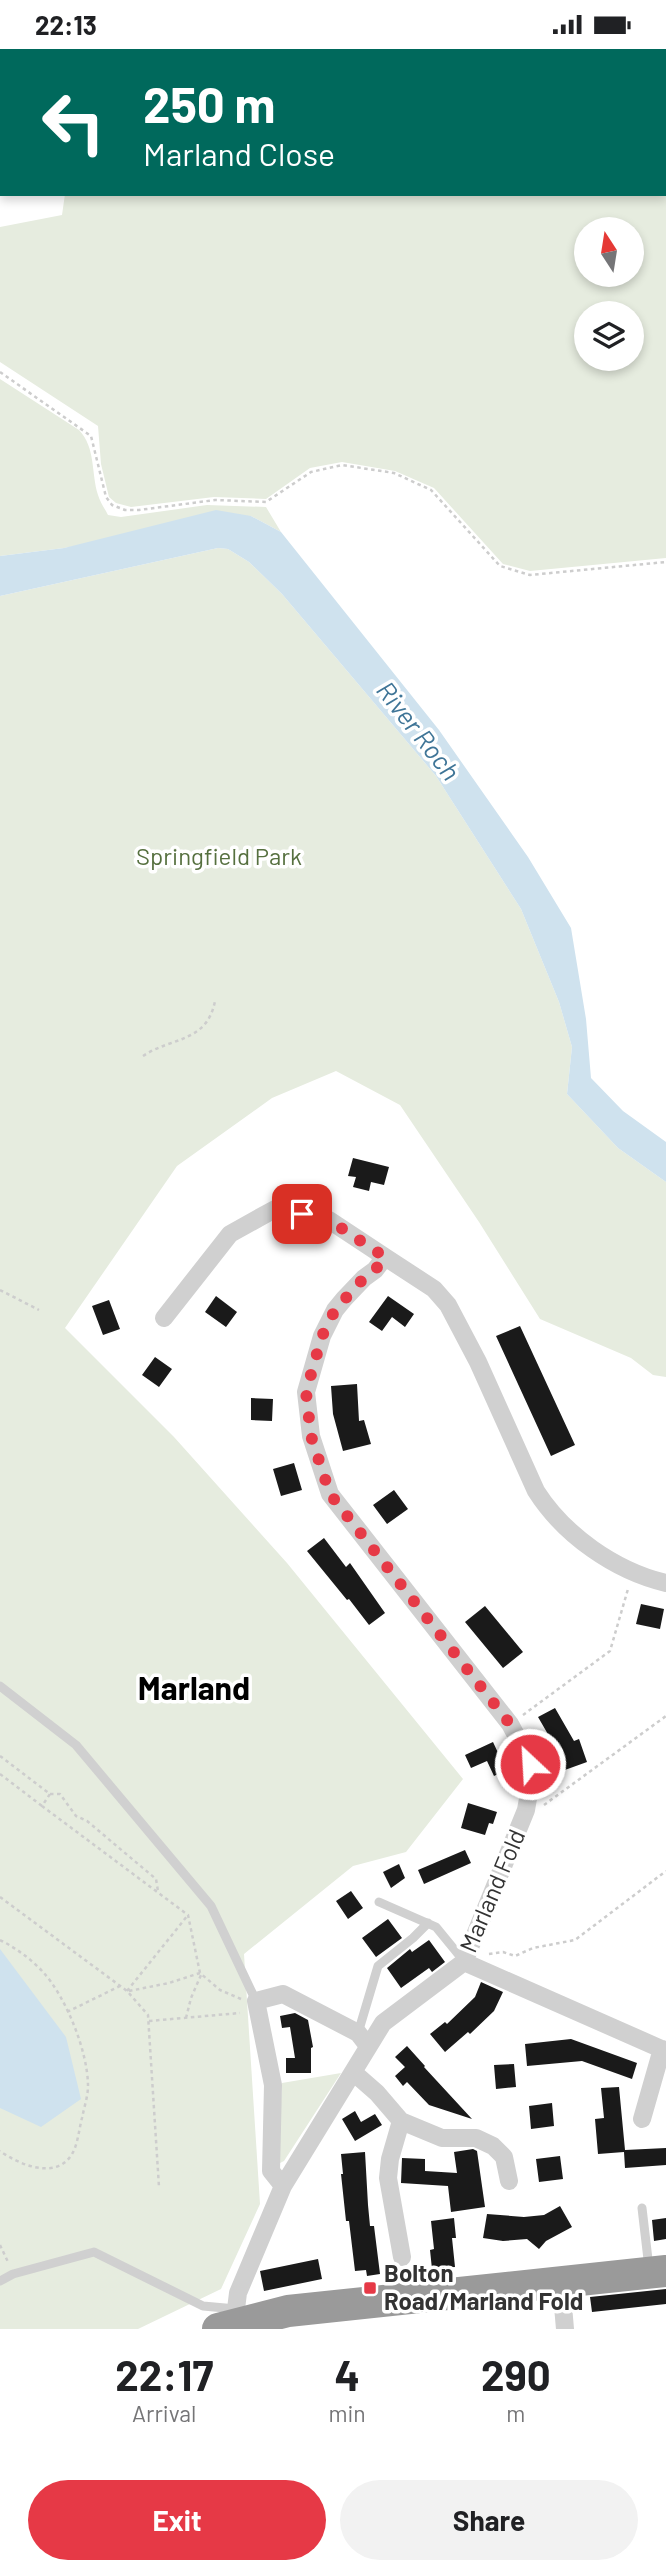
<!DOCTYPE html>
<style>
:root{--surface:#fff;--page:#f2f2f2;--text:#202124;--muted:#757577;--accent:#e63946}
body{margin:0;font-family:Barlow,sans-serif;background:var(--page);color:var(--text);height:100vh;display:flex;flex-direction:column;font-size:26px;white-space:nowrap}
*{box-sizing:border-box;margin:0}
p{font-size:23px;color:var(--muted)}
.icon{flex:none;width:38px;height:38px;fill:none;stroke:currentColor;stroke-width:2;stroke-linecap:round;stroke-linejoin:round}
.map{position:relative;height:2280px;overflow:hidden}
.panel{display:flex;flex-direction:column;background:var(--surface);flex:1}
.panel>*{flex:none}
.guide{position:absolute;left:0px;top:0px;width:667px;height:147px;box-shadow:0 4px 10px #0003;background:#00695c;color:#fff;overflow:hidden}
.needle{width:46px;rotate:348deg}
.fabs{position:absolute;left:574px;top:168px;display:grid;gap:14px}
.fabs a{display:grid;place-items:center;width:70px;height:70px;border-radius:50%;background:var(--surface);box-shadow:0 4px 10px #0003;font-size:35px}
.pin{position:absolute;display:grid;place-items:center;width:60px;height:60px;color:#fff;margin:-30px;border-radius:14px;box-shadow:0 4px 10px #0006}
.me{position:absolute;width:77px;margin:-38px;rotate:335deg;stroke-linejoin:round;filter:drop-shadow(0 0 5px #0008)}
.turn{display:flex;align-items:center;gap:24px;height:147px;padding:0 28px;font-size:32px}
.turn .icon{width:91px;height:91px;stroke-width:2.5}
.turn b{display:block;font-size:49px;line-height:60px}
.eta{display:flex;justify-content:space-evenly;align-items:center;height:119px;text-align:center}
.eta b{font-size:42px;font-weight:700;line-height:49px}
.button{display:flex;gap:14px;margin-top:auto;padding:14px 28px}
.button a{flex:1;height:80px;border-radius:42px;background:var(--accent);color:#fff;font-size:28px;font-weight:700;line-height:80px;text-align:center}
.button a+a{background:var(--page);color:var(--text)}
.status{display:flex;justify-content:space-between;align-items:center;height:49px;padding:0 35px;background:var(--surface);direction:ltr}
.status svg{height:19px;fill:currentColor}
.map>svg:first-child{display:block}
.green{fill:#e6ecdf;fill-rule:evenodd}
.water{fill:#cfe2ee}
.building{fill:#1a1a1a}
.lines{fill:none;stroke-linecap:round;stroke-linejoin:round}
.path{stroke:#cdcdcd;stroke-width:2.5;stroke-dasharray:3.5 3.5;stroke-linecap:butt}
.lane{stroke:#d0d0d0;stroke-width:9}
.street{stroke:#d0d0d0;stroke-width:18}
.highway{stroke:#9a9a9a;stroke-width:32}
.route{stroke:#e63946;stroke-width:12;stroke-dasharray:0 21.6}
.poi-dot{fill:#e63946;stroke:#fff;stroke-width:2.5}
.labels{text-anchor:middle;stroke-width:7;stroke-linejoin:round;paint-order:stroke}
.park-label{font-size:24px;fill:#56703f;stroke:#fff}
.street-label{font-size:24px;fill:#333;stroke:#fff}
.poi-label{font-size:24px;font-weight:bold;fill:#333;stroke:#fff;text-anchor:start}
.water-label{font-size:26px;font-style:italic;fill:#3f7597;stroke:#fff}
.district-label{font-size:32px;font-weight:bold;fill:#000;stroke:#fff}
</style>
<div class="status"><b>22:13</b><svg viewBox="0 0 49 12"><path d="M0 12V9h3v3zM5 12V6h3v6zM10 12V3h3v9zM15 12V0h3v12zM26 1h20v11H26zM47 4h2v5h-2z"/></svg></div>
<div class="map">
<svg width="666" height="2280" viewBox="0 0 666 2280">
<rect width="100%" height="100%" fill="#fff"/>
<!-- green -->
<path class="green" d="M 658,0 L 666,0 L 666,509 L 530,522 L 503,515 L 434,439 L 395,422 L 342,413 L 310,419 L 266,450 L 214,448 L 131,458 L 116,454 L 109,448 L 101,415 L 98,377 L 0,313 L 0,178 L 62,166 L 65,145 L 665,145 L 665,2 L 654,2 ZM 586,180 L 632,180 L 632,226 L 586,226 ZM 586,264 L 632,264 L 632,310 L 586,310 Z
M 0,330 L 79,381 C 96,399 91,424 98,446 C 100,453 105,460 108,466 L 121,468 L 207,456 L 266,458 L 281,483 L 251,467 L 64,499 L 0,507 Z
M 218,499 L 228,500 L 249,513 L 282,545 L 436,727 L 521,860 L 559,953 L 572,998 L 567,1045 L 618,1099 L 666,1133 L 666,1328 L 653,1326 L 631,1309 L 540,1270 L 479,1173 L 400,1056 L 336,1022 L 272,1049 L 177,1117 L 65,1279 L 174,1388 L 287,1514 L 463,1730 L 406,1803 L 353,1817 L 244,1905 L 260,2155 L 221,2240 L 138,2280 L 0,2280 L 0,547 Z
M 341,2024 L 284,2112 L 280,2114 L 278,2111 L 282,2034 Z"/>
<!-- water -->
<path class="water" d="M 216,461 L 251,467 L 281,483 L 439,681 L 528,808 L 571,879 L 586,970 L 591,1029 L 623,1062 L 666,1093 L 666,1133 L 618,1099 L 567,1045 L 572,998 L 559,953 L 521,860 L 436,727 L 282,545 L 249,513 L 228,500 L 218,499 L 0,547 L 0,507 L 64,499 Z
M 0,1900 L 66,1988 L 81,2050 L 41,2078 L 0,2059 Z"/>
<!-- building -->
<path class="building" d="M 353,1109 L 389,1118 L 384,1136 L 371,1133 L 369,1142 L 353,1138 L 356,1128 L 348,1127 Z
M 216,1247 L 237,1263 L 226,1278 L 205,1263 Z
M 388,1247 L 414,1265 L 405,1278 L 392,1268 L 382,1282 L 369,1273 Z
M 109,1251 L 120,1280 L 103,1286 L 92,1257 Z
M 520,1277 L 575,1396 L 551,1407 L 496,1287 Z
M 155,1308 L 172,1320 L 159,1338 L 142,1326 Z
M 357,1335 L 359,1372 L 364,1371 L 371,1395 L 343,1402 L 333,1365 L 331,1337 Z
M 251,1349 L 273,1350 L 272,1372 L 251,1371 Z
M 294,1414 L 302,1441 L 281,1447 L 273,1420 Z
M 394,1441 L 408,1460 L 387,1475 L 373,1456 Z
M 324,1489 L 346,1518 L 350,1514 L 385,1564 L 369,1576 L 349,1550 L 347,1551 L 307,1502 Z
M 641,1555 L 664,1560 L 660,1580 L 636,1575 Z
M 485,1557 L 523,1603 L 503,1619 L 465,1573 Z
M 555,1659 L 574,1692 L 579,1690 L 587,1713 L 562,1722 L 556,1707 L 560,1706 L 538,1668 Z
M 493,1693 L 506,1721 L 494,1727 L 487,1712 L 471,1719 L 465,1706 Z
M 468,1754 L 497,1763 L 493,1775 L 489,1774 L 485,1786 L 461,1779 Z
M 465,1801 L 471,1814 L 424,1835 L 418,1821 Z
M 399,1815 L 405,1829 L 391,1839 L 383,1823 Z
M 351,1842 L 363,1859 L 348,1870 L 336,1852 Z
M 388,1870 L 402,1889 L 376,1908 L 362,1889 Z
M 429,1891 L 445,1913 L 432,1923 L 429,1919 L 401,1939 L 387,1919 L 410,1900 L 412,1903 Z
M 481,1933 L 503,1943 L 494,1962 L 470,1985 L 468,1983 L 445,2003 L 430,1985 L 445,1973 L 447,1975 L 475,1948 Z
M 295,1964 L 308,1971 L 313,1998 L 311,1999 L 311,2024 L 286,2024 L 286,2009 L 295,2009 L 290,1978 L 282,1979 L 280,1967 Z
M 571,1990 L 637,2014 L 632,2030 L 582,2012 L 527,2017 L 525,1995 Z
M 407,1997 L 425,2017 L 424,2018 L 472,2070 L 429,2056 L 407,2033 L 403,2037 L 395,2027 L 405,2018 L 395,2008 Z
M 514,2015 L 516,2038 L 496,2040 L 494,2016 Z
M 619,2038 L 625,2101 L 666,2099 L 666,2116 L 625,2119 L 624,2103 L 598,2105 L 595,2070 L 604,2069 L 601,2039 Z
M 552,2054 L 554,2077 L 531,2080 L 529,2057 Z
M 355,2062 L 361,2073 L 375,2065 L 382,2076 L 355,2092 L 342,2070 Z
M 473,2100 L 477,2102 L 485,2158 L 451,2163 L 448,2137 L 401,2134 L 402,2109 L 425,2110 L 425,2122 L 457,2124 L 454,2103 Z
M 365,2103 L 368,2156 L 370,2177 L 374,2177 L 380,2225 L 367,2227 L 366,2221 L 355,2222 L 349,2172 L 346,2172 L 341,2125 L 343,2125 L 341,2105 Z
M 560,2107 L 563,2130 L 539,2133 L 536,2110 Z
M 560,2157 L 572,2178 L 546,2192 L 539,2200 L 527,2190 L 503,2192 L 483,2189 L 487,2165 L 524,2168 L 544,2166 Z
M 454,2169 L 456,2189 L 452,2189 L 455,2218 L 432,2220 L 430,2201 L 434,2200 L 431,2172 Z
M 666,2169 L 666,2190 L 654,2192 L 652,2171 Z
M 318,2210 L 322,2230 L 264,2242 L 260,2222 Z
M 666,2240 L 666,2255 L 592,2263 L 590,2248 Z"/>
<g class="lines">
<!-- path -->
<path class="path" d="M 0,323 L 91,387 L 106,448 L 112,456 L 125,461 L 139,461 L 215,451 L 266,453 L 311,423 L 342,416 L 394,424 L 431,441 L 500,517 L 530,526 L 666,513
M 143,1007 C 171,988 207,994 215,952
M 0,1241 L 39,1261
M 523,1666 L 610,1602 L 628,1540
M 0,1707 L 50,1745 L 42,1757 L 188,1866 L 200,1924
M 0,1725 L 42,1757
M 50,1745 L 60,1745 L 76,1767 L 87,1772 L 156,1830 L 158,1842
M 544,1756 L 666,1667
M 0,1848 L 127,1942 L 148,1966 L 159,2138
M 0,1891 C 16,1899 31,1910 43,1923 C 66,1948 88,2003 88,2037 C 88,2047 84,2059 82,2069 C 79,2080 78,2095 72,2105 C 56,2132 18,2115 0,2102
M 489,1905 L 503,1903 L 515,1907 L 533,1899 L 575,1891 L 666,1822
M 127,1942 L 188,1866
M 129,1942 L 169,1934 L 200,1924 L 220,1941 L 241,1950
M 67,1963 L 120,1937
M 186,1969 L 191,1949 L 201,1926
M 149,1972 L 240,1964
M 0,2196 L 8,2213"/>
<!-- lane -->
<path class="lane" d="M 32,0 L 36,2
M 0,1637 L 76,1696 L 211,1857 L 256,1952
M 379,1853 L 436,1878 L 463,1911
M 358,1984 L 378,1917 L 413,1889 L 428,1874
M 642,2159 L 649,2219
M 0,2232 L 13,2225 L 94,2203 L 203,2257 L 236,2260"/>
<!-- street -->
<path class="street" d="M 248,0 L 249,2
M 428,2 L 434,0
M 164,1269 L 230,1185 L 275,1160 L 329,1171 L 385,1208
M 464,1913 L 666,2002
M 353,2023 L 377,2044 L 401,2072 L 442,2089 L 476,2089 L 493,2097 L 504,2108 L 509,2132
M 642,2070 L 662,2000
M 401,2072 L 390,2110 L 388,2129 L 402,2208
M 283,2137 L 271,2122 L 273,2036 L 256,1952 L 283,1945 L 358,1984 L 368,1997
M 561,2234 L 565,2280
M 239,2274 L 236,2260 L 238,2244 L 283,2137 L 383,1974 L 464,1913 L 526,1761 C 534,1719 530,1712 510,1675 L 330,1445 L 311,1387 L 306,1343 L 322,1287 L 335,1261 L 344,1250 L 364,1229 L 375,1221 L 385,1208 L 434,1240 L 448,1256 L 478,1313 L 536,1442 C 564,1486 615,1522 666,1534"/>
<!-- highway -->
<path class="highway" d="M 218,2280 L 288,2262 L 666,2222"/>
</g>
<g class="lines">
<!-- route -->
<path class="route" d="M 302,1165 L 329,1171 L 385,1208 L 375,1221 L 364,1229 L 335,1261 L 322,1287 L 306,1343 L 311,1387 L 330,1445 L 510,1675 L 530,1715"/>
</g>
<!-- markers -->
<rect class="poi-dot" x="363" y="2232" width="14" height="14" rx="3.5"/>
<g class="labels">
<!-- park labels -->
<g class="park-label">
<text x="219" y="816">Springfield Park</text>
</g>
<!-- street labels -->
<g class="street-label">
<text transform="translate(493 1842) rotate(-67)" y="8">Marland Fold</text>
</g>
<!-- poi labels -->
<g class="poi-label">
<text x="384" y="2233">Bolton<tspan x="384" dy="28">Road/Marland Fold</tspan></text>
</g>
<!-- water labels -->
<g class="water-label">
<text transform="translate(418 682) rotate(52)" y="9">River Roch</text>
</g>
<!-- district labels -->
<g class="district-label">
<text x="194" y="1651">Marland</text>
</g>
</g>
</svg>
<div class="fabs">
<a><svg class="needle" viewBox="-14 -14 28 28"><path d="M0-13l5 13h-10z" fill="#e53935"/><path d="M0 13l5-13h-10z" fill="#757577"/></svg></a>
<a><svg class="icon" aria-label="layers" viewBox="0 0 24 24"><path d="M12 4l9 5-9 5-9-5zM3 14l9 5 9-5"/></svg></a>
</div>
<div class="pin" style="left:302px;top:1165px;background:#d93025"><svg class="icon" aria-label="arrive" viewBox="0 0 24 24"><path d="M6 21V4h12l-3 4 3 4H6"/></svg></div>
<svg class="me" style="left:530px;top:1715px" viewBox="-20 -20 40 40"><circle r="17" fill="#e63946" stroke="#fff" stroke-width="3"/><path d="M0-11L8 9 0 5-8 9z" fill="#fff"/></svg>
<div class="guide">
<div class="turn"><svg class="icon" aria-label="left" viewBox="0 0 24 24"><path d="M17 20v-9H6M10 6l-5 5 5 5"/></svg><div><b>250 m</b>Marland Close</div></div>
</div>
</div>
<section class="panel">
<div class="eta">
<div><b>22:17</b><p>Arrival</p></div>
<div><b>4</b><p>min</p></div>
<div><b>290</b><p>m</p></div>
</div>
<div class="button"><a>Exit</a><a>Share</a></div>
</section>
